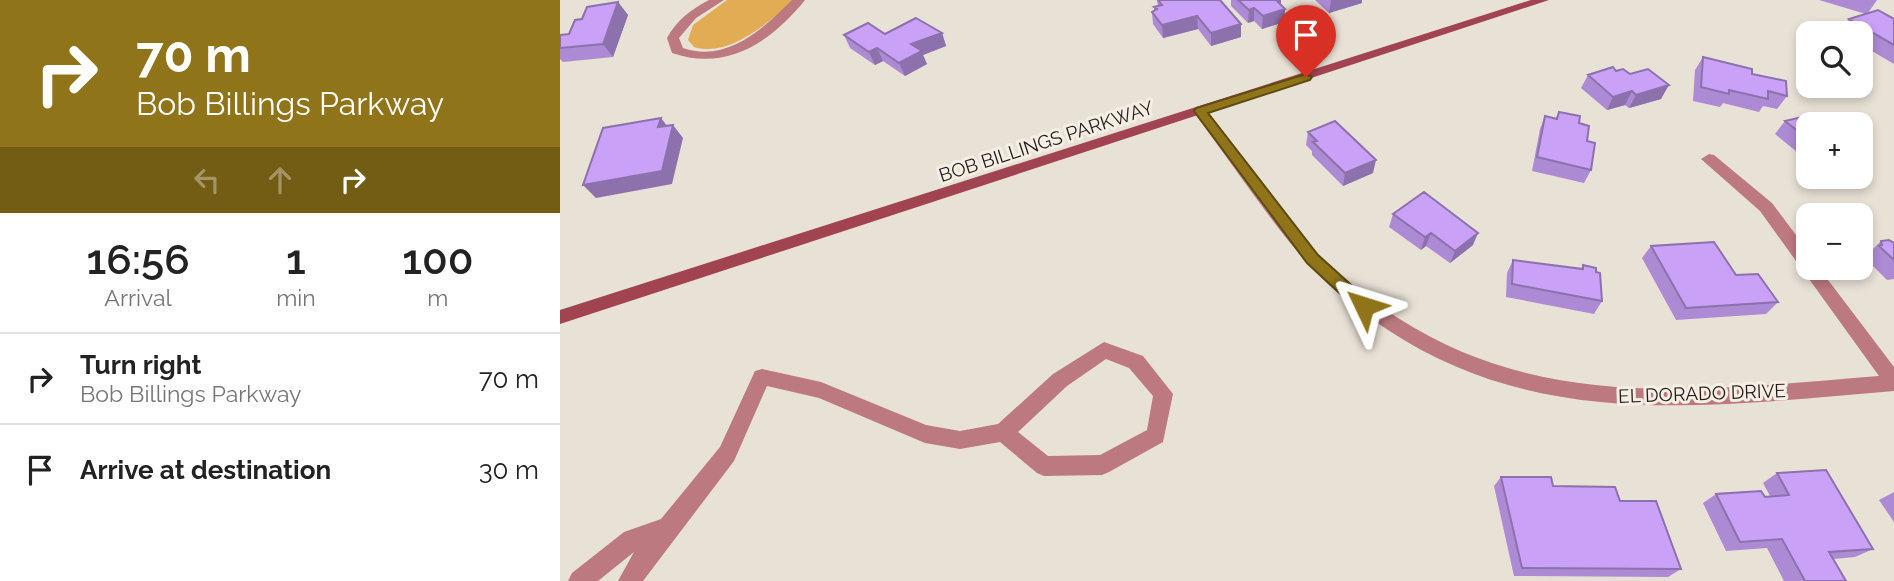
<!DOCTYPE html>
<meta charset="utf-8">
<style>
:root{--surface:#fff;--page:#f2f2f2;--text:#222;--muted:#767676;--line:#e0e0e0}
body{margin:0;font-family:Raleway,sans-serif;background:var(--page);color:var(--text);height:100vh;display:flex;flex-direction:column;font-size:26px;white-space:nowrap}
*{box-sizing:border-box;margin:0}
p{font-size:23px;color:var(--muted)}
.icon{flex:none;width:38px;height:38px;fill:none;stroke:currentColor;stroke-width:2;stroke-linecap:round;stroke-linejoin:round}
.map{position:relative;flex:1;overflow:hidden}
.panel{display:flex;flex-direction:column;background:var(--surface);width:560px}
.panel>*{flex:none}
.banner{background:#907419;color:#fff;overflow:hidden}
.buttons{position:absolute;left:1236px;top:21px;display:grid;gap:14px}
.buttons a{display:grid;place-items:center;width:77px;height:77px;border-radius:14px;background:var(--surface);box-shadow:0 4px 10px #0003;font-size:35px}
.pin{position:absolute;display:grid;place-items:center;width:60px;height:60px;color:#fff;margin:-72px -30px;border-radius:50% 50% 50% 0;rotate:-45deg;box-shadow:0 0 7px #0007}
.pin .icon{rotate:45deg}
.me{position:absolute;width:77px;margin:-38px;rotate:311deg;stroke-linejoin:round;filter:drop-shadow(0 0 5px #0008)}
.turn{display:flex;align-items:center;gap:24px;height:147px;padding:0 21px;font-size:32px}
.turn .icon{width:91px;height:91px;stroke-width:2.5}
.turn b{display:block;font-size:49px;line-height:60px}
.lanes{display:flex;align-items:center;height:66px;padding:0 21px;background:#0003;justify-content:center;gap:35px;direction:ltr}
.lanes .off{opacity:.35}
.eta{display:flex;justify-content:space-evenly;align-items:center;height:119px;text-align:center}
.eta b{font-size:42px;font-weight:600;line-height:49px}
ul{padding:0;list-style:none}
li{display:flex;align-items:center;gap:21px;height:91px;padding:0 21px;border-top:2px solid var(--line)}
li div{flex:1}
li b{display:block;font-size:26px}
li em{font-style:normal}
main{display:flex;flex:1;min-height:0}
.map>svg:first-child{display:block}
.green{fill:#e2ac54}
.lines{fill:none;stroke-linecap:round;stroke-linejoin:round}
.street{fill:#bc7980;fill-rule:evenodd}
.secondary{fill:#a24352;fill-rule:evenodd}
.wall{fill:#ad8ad4}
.shaded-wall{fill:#8d71ac}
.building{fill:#c9a1f6;stroke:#8d71ac;stroke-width:2}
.route{fill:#907419;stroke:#5e4b10;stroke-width:2}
.labels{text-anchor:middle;stroke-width:6;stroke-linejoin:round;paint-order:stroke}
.street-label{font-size:19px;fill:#201d1a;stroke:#f6eee4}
</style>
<main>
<section class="panel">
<div class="banner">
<div class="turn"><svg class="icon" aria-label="right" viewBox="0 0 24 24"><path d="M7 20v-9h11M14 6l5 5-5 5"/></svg><div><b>70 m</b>Bob Billings Parkway</div></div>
<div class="lanes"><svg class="icon off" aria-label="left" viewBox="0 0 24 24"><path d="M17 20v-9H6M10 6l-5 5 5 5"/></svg><svg class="icon off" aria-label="ahead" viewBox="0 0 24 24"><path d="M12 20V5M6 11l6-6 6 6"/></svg><svg class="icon" aria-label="right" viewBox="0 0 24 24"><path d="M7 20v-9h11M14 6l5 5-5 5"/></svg></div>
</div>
<div class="eta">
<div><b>16:56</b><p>Arrival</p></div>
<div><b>1</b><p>min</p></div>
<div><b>100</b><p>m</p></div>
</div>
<ul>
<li><svg class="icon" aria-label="right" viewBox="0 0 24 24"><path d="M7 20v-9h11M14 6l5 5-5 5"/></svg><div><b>Turn right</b><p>Bob Billings Parkway</p></div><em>70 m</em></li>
<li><svg class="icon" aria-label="arrive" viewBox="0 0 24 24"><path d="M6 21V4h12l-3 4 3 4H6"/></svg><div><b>Arrive at destination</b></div><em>30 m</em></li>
</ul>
</section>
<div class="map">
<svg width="1334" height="581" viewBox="0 0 1334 581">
<rect width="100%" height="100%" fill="#e8e1d6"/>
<!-- green -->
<path class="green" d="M 167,0 L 234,0 C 209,22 169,58 134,47 L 128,40 L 133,25 Z"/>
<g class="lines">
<!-- street -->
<path class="street" d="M 149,0 L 164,0 L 136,18 L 119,38 L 123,48 C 167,63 203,29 232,0 L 245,0 C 211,42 167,72 112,53 L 107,38 C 117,20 130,10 149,0 Z
M 640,107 L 645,108 C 671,141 697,175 723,209 C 735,224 746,241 759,255 C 782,279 810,300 838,318 C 987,414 1152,389 1319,376 L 1200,211 L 1141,159 L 1149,154 L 1154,155 L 1212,203 L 1248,251 L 1248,268 L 1259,268 L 1334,367 L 1334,391 C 1160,405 983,433 828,330 C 799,311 770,289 747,263 C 706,216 672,163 635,114 L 633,111 Z
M 544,342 L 583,356 L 613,394 L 603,442 L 549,472 L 542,475 L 484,476 L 477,473 L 440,442 L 400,449 L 365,443 L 259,398 L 207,386 L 174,461 L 83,581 L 58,581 L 74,552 L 38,581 L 8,581 L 12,573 L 64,532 L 101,519 L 160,447 L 195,371 L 202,369 L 261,382 L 366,425 L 400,431 L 438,424 L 493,374 ZM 546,359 L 569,368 L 593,396 L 587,430 L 540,455 L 488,456 L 458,432 L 507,386 Z"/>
<!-- secondary -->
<path class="secondary" d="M 971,0 L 989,0 L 0,324 L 0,310 Z"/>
</g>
<!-- wall -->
<path class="wall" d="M 597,0 L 660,0 L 681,37 L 651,46 L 638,29 L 603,38 L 593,24 L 592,12 L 594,11 L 594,7 L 598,6 Z
M 671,0 L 721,0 L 721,5 L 725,9 L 724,22 L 702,29 L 694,21 L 688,23 L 671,6 Z
M 755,0 L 802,0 L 802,3 L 769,13 Z
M 1259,0 L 1317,0 L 1308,13 L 1334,19 L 1334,64 L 1300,44 L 1300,33 L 1281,33 L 1279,32 L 1289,19 L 1306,14 Z
M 58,2 L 68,15 L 53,57 L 3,62 L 0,59 L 0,35 L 9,34 L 22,19 Z
M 382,33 L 386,46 L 363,55 L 367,64 L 345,76 L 323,61 L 315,65 L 290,48 L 284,35 Z
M 1143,57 L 1192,74 L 1227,96 L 1217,109 L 1203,106 L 1199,112 L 1163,103 L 1160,107 L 1133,101 L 1135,70 Z
M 1056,71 L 1101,99 L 1069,108 L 1065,105 L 1047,110 L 1021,88 L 1028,75 Z
M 999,112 L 1019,123 L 1027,141 L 1031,170 L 1024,183 L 972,171 L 980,129 L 985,116 L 996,118 Z
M 1225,121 L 1248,124 L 1248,161 L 1215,134 Z
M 748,132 L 813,173 L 783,186 L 752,155 L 752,151 L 746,145 Z
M 833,214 L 913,245 L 890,263 L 866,246 L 861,250 L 829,227 Z
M 1321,241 L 1334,243 L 1334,279 L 1327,280 L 1305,258 L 1308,256 L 1308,254 Z
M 1091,246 L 1176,275 L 1218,302 L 1206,314 L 1116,320 L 1082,258 Z
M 953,260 L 1021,269 L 1023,265 L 1036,272 L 1042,301 L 1034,314 L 946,297 L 947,273 Z
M 1217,473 L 1313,549 L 1295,557 L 1273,559 L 1286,581 L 1224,581 L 1207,548 L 1166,551 L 1143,503 L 1156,494 L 1210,496 L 1203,483 Z
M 941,477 L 993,486 L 1060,501 L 1121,569 L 1108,577 L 954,576 L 934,486 Z
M 1334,492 L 1334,522 L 1319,500 Z"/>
<!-- shaded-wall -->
<path class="shaded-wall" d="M 715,0 L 721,0 L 720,11 L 725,9 L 724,22 L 702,29 L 703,16 Z
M 771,0 L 802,0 L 802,3 L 769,13 Z
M 58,2 L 68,15 L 53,57 L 43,44 Z
M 694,8 L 694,21 L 688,23 L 689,10 Z
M 637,16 L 638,29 L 603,38 L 602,25 Z
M 681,24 L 681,37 L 651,46 L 651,33 Z
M 382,33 L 386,46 L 363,55 L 367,64 L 345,76 L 339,63 L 351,44 Z
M 317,48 L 323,61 L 315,65 L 309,52 Z
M 1109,85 L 1101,99 L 1069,108 L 1076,95 Z
M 1072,91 L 1065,105 L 1047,110 L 1053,97 Z
M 101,118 L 111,131 L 98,127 Z
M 113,125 L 123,138 L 112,184 L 36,198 L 23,185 Z
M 1310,153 L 1300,164 L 1300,156 Z
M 816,160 L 813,173 L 783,186 L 785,173 Z
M 871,233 L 866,246 L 861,250 L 865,237 Z
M 918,233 L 913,245 L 890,263 L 895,251 Z"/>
<!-- building -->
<path class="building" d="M 598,0 L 660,0 L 681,24 L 651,33 L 637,16 L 602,25 L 592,12 L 597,9 L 594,7 L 602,5 Z
M 678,0 L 716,0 L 725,9 L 703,16 L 694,8 L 689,10 Z
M 58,2 L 43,44 L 0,48 L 0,35 L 9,34 L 15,20 L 22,19 L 27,7 Z
M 1318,10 L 1334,19 L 1334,26 L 1333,26 L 1334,26 L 1334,45 L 1289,19 Z
M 356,18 L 382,33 L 351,44 L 362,51 L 339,63 L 317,48 L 309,52 L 284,35 L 308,23 L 325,34 Z
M 1143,57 L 1192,69 L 1192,74 L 1226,81 L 1227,96 L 1208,91 L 1208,99 L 1169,90 L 1169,94 L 1141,87 Z
M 1053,67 L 1056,71 L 1063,69 L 1070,74 L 1088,69 L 1109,85 L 1076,95 L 1072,91 L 1053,97 L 1028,75 Z
M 999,112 L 1020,116 L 1019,123 L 1029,126 L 1027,141 L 1035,143 L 1031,170 L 977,157 L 985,116 L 997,119 Z
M 1255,114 L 1263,120 L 1268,119 L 1275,124 L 1248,124 L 1248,139 L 1225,121 Z
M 101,118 L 98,127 L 113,125 L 102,171 L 23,185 L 43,128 Z
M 775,121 L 816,160 L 785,173 L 753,142 L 757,141 L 748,132 Z
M 1300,145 L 1310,153 L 1300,156 Z
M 864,192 L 918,233 L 895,251 L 871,233 L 865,237 L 833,214 Z
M 1329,240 L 1334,243 L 1334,260 L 1319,246 L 1322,245 L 1321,241 Z
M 1154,242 L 1176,275 L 1198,274 L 1218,302 L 1126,308 L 1091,246 Z
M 953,260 L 1023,269 L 1023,265 L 1036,268 L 1036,272 L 1040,273 L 1042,301 L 952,284 Z
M 1266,470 L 1313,549 L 1269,552 L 1286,581 L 1245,581 L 1222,539 L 1180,542 L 1156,494 L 1201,491 L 1205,497 L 1229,495 L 1217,473 Z
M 941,477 L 991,477 L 993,486 L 1055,487 L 1060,501 L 1096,501 L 1121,569 L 962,568 Z"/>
<!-- route -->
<path class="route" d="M 746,74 L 752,77 L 750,80 L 648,113 L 758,255 L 809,301 L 812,306 L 809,310 L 798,310 L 747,263 L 634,111 L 636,108 Z"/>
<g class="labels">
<!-- street labels -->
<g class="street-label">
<text transform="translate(486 141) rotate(-18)" y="7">BOB BILLINGS PARKWAY</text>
<text transform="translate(1142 393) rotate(-2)" y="7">EL DORADO DRIVE</text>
</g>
</g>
</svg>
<div class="buttons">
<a><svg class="icon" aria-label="search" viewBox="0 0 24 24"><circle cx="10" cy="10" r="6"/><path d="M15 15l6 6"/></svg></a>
<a>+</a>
<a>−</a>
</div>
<div class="pin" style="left:746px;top:77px;background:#d93025"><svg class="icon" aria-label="arrive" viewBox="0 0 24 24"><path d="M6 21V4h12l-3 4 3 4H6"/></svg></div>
<svg class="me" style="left:804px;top:306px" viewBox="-20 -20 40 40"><path d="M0-17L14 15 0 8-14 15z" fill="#907419" stroke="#fff" stroke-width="4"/></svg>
</div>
</main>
